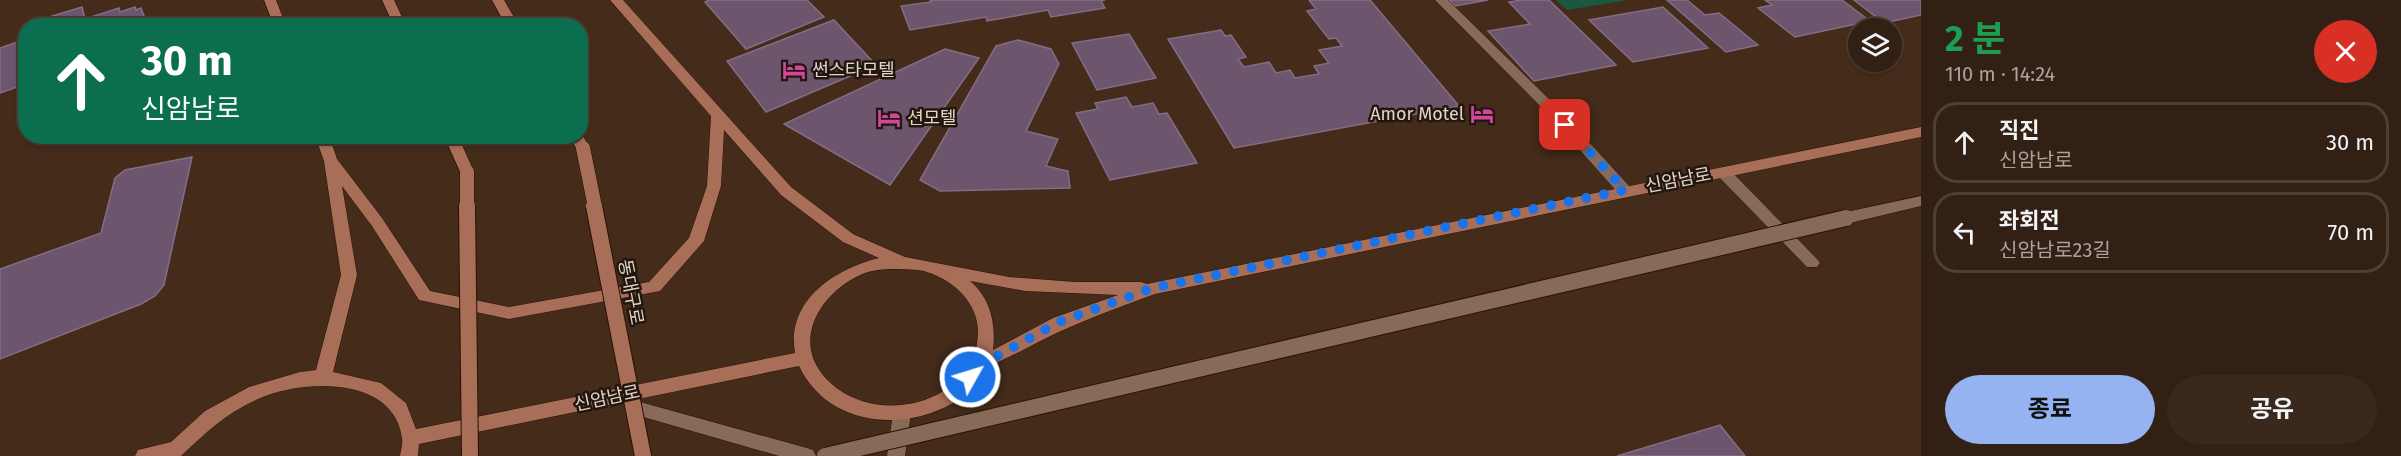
<!DOCTYPE html>
<html lang="ko">
<meta charset="utf-8">
<style>
:root{--surface:#332014;--page:#3b281d;--text:#f1f3f6;--muted:#a9a3a0;--line:#4e3e34;--accent:#95b2f1}
body{margin:0;font-family:"Fira Sans","Noto Sans KR",sans-serif;background:var(--page);color:var(--text);height:100vh;display:flex;flex-direction:column;font-size:22px;white-space:nowrap}
*{box-sizing:border-box;margin:0}
p{font-size:20px;color:var(--muted)}
.icon{flex:none;width:33px;height:33px;fill:none;stroke:currentColor;stroke-width:2;stroke-linecap:round;stroke-linejoin:round}
.map{position:relative;flex:1;overflow:hidden}
.sheet{display:flex;flex-direction:column;background:var(--surface);width:480px}
.sheet>*{flex:none}
.hud{position:absolute;left:18px;top:18px;width:570px;height:126px;border-radius:24px;box-shadow:0 2px 4px #0004,0 0 0 2px var(--line);background:#0b6e4f;color:#fff;overflow:hidden}
.fabs{position:absolute;left:1848px;top:18px;display:grid;gap:12px}
.fabs a{display:grid;place-items:center;width:54px;height:54px;border-radius:50%;background:var(--surface);box-shadow:0 2px 4px #0004,0 0 0 2px var(--line);font-size:30px}
.pin{position:absolute;display:grid;place-items:center;width:51px;height:51px;color:#fff;margin:-26px;border-radius:12px;box-shadow:0 3px 9px #0006}
.me{position:absolute;width:66px;margin:-33px;rotate:51deg;stroke-linejoin:round;filter:drop-shadow(0 0 4px #0008)}
.turn{display:flex;align-items:center;gap:21px;height:126px;padding:0 24px;font-size:27px}
.turn .icon{width:78px;height:78px;stroke-width:2.5}
.turn b{display:block;font-size:42px;line-height:51px}
.round{display:grid;place-items:center;flex:none;width:63px;height:63px;border-radius:32px;background:var(--page)}
.head{display:flex;align-items:center;justify-content:space-between;height:102px;padding:0 24px}
h1{font-size:36px;font-weight:700;line-height:45px;color:#1e9e55}
.action{display:flex;gap:12px;margin-top:auto;padding:12px 24px}
.action a{flex:1;height:69px;border-radius:36px;background:var(--accent);color:#111;font-size:24px;font-weight:700;line-height:69px;text-align:center}
.action a+a{background:var(--page);color:var(--text)}
ul{padding:0;list-style:none}
li{display:flex;align-items:center;gap:18px;height:81px;margin:0 12px 9px;padding:0 12px;border:3px solid var(--line);border-radius:24px}
li div{flex:1}
li b{display:block;font-size:22px}
li em{font-style:normal}
main{display:flex;flex:1;min-height:0}
.map>svg:first-child{display:block}
.green{fill:#1c583e}
.building{fill:#6c556d;stroke:#846d85;stroke-width:1.5}
.lines{fill:none;stroke-linecap:round;stroke-linejoin:round}
.service-casing{stroke:#2a1203;stroke-width:1}
.minor-casing{stroke:#2a1203;stroke-width:1}
.tertiary-casing{stroke:#2a1203;stroke-width:1}
.secondary-casing{stroke:#2a1203;stroke-width:1}
.service{fill:#886a58;fill-rule:evenodd}
.minor{fill:#886a58;fill-rule:evenodd}
.tertiary{fill:#886a58;fill-rule:evenodd}
.secondary{fill:#a86e57;fill-rule:evenodd}
.tertiary-bridge-casing{stroke:#2a1203;stroke-width:18;stroke-linecap:butt}
.secondary-bridge-far1-casing{stroke:#2a1203;stroke-width:15;stroke-linecap:butt}
.secondary-bridge-casing{stroke:#2a1203;stroke-width:18;stroke-linecap:butt}
.tertiary-bridge{stroke:#886a58;stroke-width:16}
.secondary-bridge-far1{stroke:#a86e57;stroke-width:14}
.secondary-bridge{stroke:#a86e57;stroke-width:16}
.route{stroke:#1a73e8;stroke-width:10;stroke-dasharray:0 18}
.labels{text-anchor:middle;stroke-width:5;stroke-linejoin:round;paint-order:stroke}
.poi-label{font-size:18px;fill:#e3d2c7;stroke:#22170f;text-anchor:start}
.street-label{font-size:18px;fill:#e3d2c7;stroke:#22170f}
</style>
<main>
<div class="map">
<svg width="1921" height="456" viewBox="0 0 1921 456">
<rect width="100%" height="100%" fill="#442b1a"/>
<!-- green -->
<path class="green" d="M 1556,0 L 1628,0 L 1567,10 Z"/>
<!-- building -->
<path class="building" d="M 709,0 L 807,0 L 824,17 L 746,49 L 705,2 Z
M 930,0 L 1105,0 L 1101,1 L 1105,8 L 1051,17 L 1048,10 L 987,21 L 986,17 L 910,30 L 901,6 L 931,2 Z
M 1309,0 L 1370,0 L 1459,106 L 1234,148 L 1168,39 L 1221,30 L 1225,36 L 1231,35 L 1246,57 L 1238,59 L 1244,67 L 1269,62 L 1276,73 L 1290,70 L 1295,78 L 1319,74 L 1314,66 L 1329,63 L 1319,50 L 1342,46 L 1336,38 L 1329,39 L 1307,11 L 1316,9 Z
M 1449,0 L 1488,0 L 1455,6 Z
M 1522,0 L 1549,0 L 1616,65 L 1534,81 L 1488,31 L 1530,24 L 1509,2 Z
M 1667,0 L 1687,0 L 1705,15 L 1719,13 L 1758,45 L 1726,52 Z
M 1765,0 L 1842,0 L 1870,21 L 1795,37 L 1758,8 L 1772,5 Z
M 1854,0 L 1921,0 L 1921,15 L 1884,23 Z
M 82,7 L 86,23 L 93,21 L 91,17 L 119,8 L 120,12 L 135,7 L 136,10 L 141,8 L 148,26 L 37,26 L 36,21 Z
M 1663,7 L 1708,48 L 1633,62 L 1589,20 Z
M 834,20 L 876,65 L 766,112 L 727,61 Z
M 1129,34 L 1156,78 L 1097,90 L 1072,43 Z
M 26,39 L 26,84 L 0,93 L 0,48 Z
M 1018,40 L 1051,49 L 1059,64 L 1026,131 L 1058,139 L 1046,166 L 1068,171 L 1070,188 L 940,191 L 920,180 L 996,46 Z
M 945,49 L 979,58 L 890,185 L 784,124 Z
M 1126,97 L 1132,107 L 1153,103 L 1159,114 L 1167,113 L 1197,163 L 1110,180 L 1076,113 L 1098,109 L 1095,103 Z
M 192,157 L 164,285 L 155,296 L 141,304 L 0,359 L 0,269 L 101,233 L 115,178 L 125,170 Z
M 1720,425 L 1745,456 L 1617,456 Z"/>
<g class="lines">
<!-- service casing -->
<g class="service-casing">
<path id="service" d="M 1723,167 L 1728,168 L 1817,259 L 1820,263 L 1817,267 L 1807,267 L 1718,176 L 1716,172 Z
M 902,405 L 908,408 L 911,413 L 905,456 L 887,456 L 893,413 L 896,408 Z"/>
</g>
<!-- minor casing -->
<g class="minor-casing">
<path id="minor" d="M 1435,0 L 1448,0 L 1556,106 L 1630,187 L 1632,191 L 1630,195 L 1620,195 L 1546,112 Z"/>
</g>
<!-- tertiary casing -->
<g class="tertiary-casing">
<path id="tertiary" d="M 1921,196 L 1921,206 L 1846,224 L 1841,222 L 1839,218 L 1841,214 L 1846,212 Z
M 633,400 L 807,448 L 813,450 L 816,456 L 779,456 L 633,414 L 627,412 L 624,407 L 627,402 Z"/>
</g>
<!-- secondary casing -->
<g class="secondary-casing">
<path id="secondary" d="M 264,0 L 276,0 L 286,26 L 274,26 Z
M 382,0 L 394,0 L 406,26 L 394,26 Z
M 492,0 L 504,0 L 519,26 L 506,26 Z
M 610,0 L 623,0 L 791,187 L 853,234 L 905,257 L 1009,277 L 1075,282 L 1141,282 L 1147,284 L 1921,127 L 1921,137 L 1155,294 C 1109,311 1067,326 1025,349 C 1012,356 995,362 985,371 C 973,381 967,395 953,403 C 901,433 827,425 799,366 L 419,444 L 418,456 L 400,456 C 401,450 403,443 402,438 C 394,375 301,379 258,399 C 226,413 206,432 181,456 L 135,456 L 138,450 L 171,442 L 205,411 L 249,387 L 300,372 L 316,370 L 341,275 L 324,161 L 315,136 L 329,136 L 337,159 L 382,218 L 430,291 L 509,307 L 649,282 L 689,238 L 707,186 L 711,116 ZM 724,130 L 781,195 L 843,242 L 879,258 C 835,269 786,300 795,353 L 416,429 L 406,403 L 381,383 L 333,372 L 357,275 L 342,186 L 372,226 L 419,300 L 509,319 L 660,291 L 704,241 L 721,186 ZM 900,269 C 909,270 919,269 927,272 C 955,281 979,304 978,334 C 977,345 976,355 970,365 C 943,408 878,418 838,389 C 788,353 812,298 860,275 C 873,269 887,269 900,269 ZM 970,281 L 1025,291 L 1118,295 L 1053,318 L 993,350 C 996,324 991,299 970,281 Z
M 581,133 L 590,148 L 583,153 L 578,151 L 569,136 L 580,136 Z
M 444,136 L 458,136 L 474,172 L 472,176 L 462,176 Z"/>
</g>
<!-- service -->
<use href="#service" class="service"/>
<!-- minor -->
<use href="#minor" class="minor"/>
<!-- tertiary -->
<use href="#tertiary" class="tertiary"/>
<!-- secondary -->
<use href="#secondary" class="secondary"/>
<!-- tertiary-bridge casing -->
<g class="tertiary-bridge-casing">
<path id="tertiary-bridge" d="M 825,456 L 1846,218"/>
</g>
<!-- secondary-bridge-far1 casing -->
<g class="secondary-bridge-far1-casing">
<path id="secondary-bridge-far1" d="M 583,148 L 595,207
M 467,172 L 467,207"/>
</g>
<!-- secondary-bridge casing -->
<g class="secondary-bridge-casing">
<path id="secondary-bridge" d="M 467,206 L 470,456
M 594,206 L 643,456"/>
</g>
<!-- tertiary-bridge -->
<use href="#tertiary-bridge" class="tertiary-bridge"/>
<!-- secondary-bridge-far1 -->
<use href="#secondary-bridge-far1" class="secondary-bridge-far1"/>
<!-- secondary-bridge -->
<use href="#secondary-bridge" class="secondary-bridge"/>
</g>
<g class="lines">
<!-- route -->
<path class="route" d="M 970,377 L 979,366 L 1059,322 L 1153,288 L 1625,190 L 1565,125"/>
</g>
<!-- icons -->
<defs>
<g id="hotel-bare" transform="scale(1.8)"><path d="M-6-4.5h1.5V1H6V5H4.5V3h-9V5H-6ZM-4 0a1.8 1.8 0 1 1 3.6 0ZM.5 0V-2.5h3Q6-2.5 6 0Z" fill="#d1479c" stroke="#22170f" stroke-width="2.5" paint-order="stroke"/></g>
</defs>
<g fill-rule="evenodd">
<use href="#hotel-bare" x="794" y="70"/>
<use href="#hotel-bare" x="1482" y="114"/>
<use href="#hotel-bare" x="889" y="118"/>
</g>
<g class="labels">
<!-- poi labels -->
<g class="poi-label">
<text x="812" y="76">썬스타모텔</text>
<text x="1464" y="120" text-anchor="end">Amor Motel</text>
<text x="907" y="124">션모텔</text>
</g>
<!-- street labels -->
<g class="street-label">
<text transform="translate(1678 180) rotate(-11)" y="6">신암남로</text>
<text transform="translate(631 292) rotate(79)" y="6">동대구로</text>
<text transform="translate(607 398) rotate(-12)" y="6">신암남로</text>
</g>
</g>
</svg>
<div class="fabs">
<a><svg class="icon" aria-label="layers" viewBox="0 0 24 24"><path d="M12 4l9 5-9 5-9-5zM3 14l9 5 9-5"/></svg></a>
</div>
<div class="pin" style="left:1565px;top:125px;background:#d93025"><svg class="icon" aria-label="arrive" viewBox="0 0 24 24"><path d="M6 21V4h12l-3 4 3 4H6"/></svg></div>
<svg class="me" style="left:970px;top:377px" viewBox="-20 -20 40 40"><circle r="17" fill="#1a73e8" stroke="#fff" stroke-width="3"/><path d="M0-11L8 9 0 5-8 9z" fill="#fff"/></svg>
<div class="hud">
<div class="turn"><svg class="icon" aria-label="ahead" viewBox="0 0 24 24"><path d="M12 20V5M6 11l6-6 6 6"/></svg><div><b>30 m</b>신암남로</div></div>
</div>
</div>
<section class="sheet">
<div class="head"><div><h1>2 분</h1><p>110 m · 14:24</p></div><a class="round" style="background:#d93025;color:#fff"><svg class="icon" aria-label="close" viewBox="0 0 24 24"><path d="M6 6l12 12M18 6L6 18"/></svg></a></div>
<ul>
<li><svg class="icon" aria-label="ahead" viewBox="0 0 24 24"><path d="M12 20V5M6 11l6-6 6 6"/></svg><div><b>직진</b><p>신암남로</p></div><em>30 m</em></li>
<li><svg class="icon" aria-label="left" viewBox="0 0 24 24"><path d="M17 20v-9H6M10 6l-5 5 5 5"/></svg><div><b>좌회전</b><p>신암남로23길</p></div><em>70 m</em></li>
</ul>
<div class="action"><a>종료</a><a>공유</a></div>
</section>
</main>
